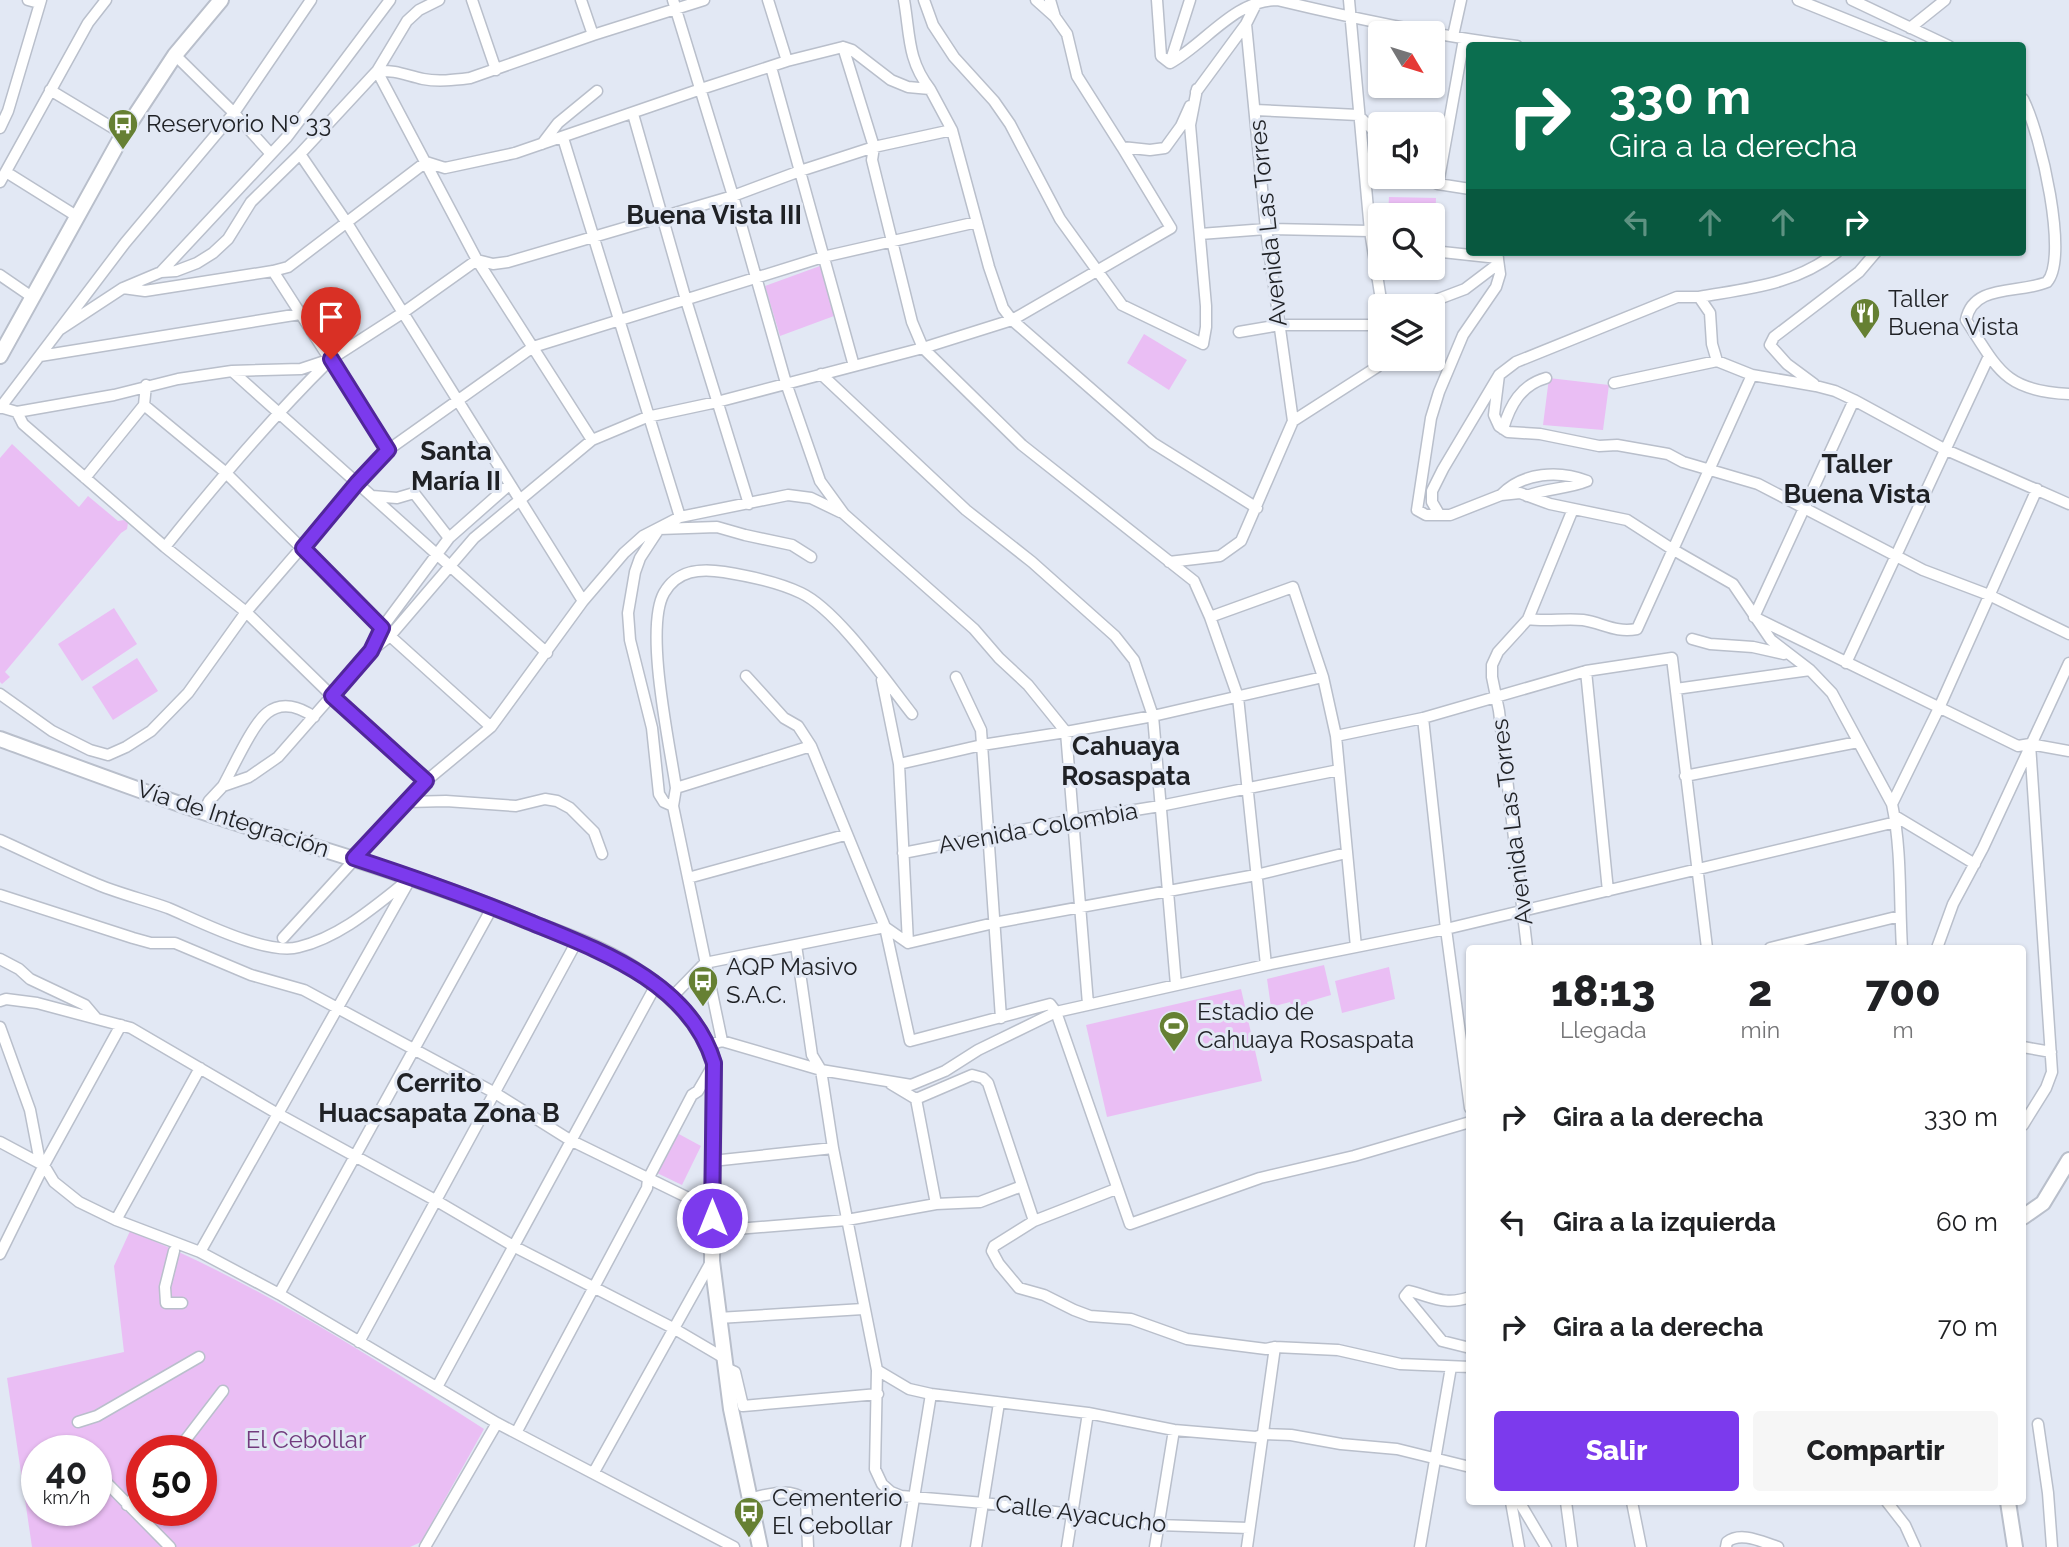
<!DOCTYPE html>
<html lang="es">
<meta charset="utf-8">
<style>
:root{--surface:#fff;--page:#f6f6f6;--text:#202124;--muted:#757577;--accent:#7c3aed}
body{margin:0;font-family:Raleway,sans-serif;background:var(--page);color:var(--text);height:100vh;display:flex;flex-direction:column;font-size:26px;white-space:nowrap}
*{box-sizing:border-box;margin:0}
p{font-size:23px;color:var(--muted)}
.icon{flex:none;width:38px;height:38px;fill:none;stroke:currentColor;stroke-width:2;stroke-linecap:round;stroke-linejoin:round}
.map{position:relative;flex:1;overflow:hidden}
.panel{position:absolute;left:1466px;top:945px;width:560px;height:560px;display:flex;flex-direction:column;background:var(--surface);border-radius:7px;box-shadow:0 2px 5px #0004}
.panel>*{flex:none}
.top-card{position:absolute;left:1466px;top:42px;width:560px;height:214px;border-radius:7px;box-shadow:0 2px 5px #0004;background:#0b6e4f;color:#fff;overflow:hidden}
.needle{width:46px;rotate:128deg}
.tools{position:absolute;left:1368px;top:21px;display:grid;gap:14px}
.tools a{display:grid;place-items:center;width:77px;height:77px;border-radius:7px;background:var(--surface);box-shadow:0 2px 5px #0004;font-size:35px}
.speed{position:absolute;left:21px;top:1435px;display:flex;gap:14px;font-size:35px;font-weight:700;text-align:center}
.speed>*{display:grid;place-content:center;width:91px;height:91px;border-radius:50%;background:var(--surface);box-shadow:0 2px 5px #0004;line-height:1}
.speed small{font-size:18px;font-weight:400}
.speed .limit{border:10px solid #d22;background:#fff;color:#111}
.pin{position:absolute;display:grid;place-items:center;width:60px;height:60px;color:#fff;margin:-72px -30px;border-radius:50% 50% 50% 0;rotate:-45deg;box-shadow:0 0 7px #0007}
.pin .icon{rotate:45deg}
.me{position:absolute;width:77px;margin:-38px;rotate:0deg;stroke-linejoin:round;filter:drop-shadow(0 0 5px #0008)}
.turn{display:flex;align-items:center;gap:24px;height:147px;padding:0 28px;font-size:32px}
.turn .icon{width:91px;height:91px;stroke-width:2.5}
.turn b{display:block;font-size:49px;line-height:60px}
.lanes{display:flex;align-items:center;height:66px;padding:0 28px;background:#0003;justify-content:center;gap:35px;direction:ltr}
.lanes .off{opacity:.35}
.eta{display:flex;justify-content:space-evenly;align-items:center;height:119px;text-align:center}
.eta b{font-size:42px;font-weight:800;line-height:49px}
.primary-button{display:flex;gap:14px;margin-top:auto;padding:14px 28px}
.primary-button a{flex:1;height:80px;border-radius:7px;background:var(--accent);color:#fff;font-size:28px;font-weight:800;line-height:80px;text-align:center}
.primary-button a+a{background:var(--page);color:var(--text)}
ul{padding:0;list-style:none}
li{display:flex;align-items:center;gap:21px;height:105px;padding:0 28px}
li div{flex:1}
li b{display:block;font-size:26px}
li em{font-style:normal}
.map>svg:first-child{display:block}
.green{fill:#eabef4;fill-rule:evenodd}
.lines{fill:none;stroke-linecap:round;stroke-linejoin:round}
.street-casing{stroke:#b9bfcb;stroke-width:13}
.secondary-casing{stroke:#b9bfcb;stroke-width:18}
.street{stroke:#fff;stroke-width:10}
.secondary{stroke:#fff;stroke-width:14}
.route-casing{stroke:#51269a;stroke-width:18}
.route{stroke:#7c3aed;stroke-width:12}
.labels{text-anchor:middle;stroke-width:6;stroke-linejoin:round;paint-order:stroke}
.poi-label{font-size:24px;fill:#1f2125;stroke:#e2e8f4;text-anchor:start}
.street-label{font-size:24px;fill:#1f2125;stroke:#e2e8f4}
.park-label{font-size:24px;fill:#723b7e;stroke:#e2e8f4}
.neighbourhood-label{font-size:26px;font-weight:bold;fill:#1f2125;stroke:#e2e8f4}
</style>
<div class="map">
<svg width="2069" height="1547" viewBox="0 0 2069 1547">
<rect width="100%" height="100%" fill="#e2e8f4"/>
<!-- green -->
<path class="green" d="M 1389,197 L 1436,198 L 1435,228 L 1433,228 L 1433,215 L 1388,215 Z
M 820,266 L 834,316 L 780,336 L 765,286 Z
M 1144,334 L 1187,360 L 1169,390 L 1127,363 Z
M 1549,378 L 1609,385 L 1603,430 L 1543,425 Z
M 12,444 L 79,507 L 88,496 L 118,521 L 124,520 L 128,523 L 127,529 L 121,533 L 5,672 L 10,677 L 2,684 L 0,682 L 0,458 Z
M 114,608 L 137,644 L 82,681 L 58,644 Z
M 137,658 L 158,691 L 113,720 L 92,687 Z
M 1324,965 L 1331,995 L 1307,1002 L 1308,1009 L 1294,1014 L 1290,1002 L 1271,1007 L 1267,979 Z
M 1389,967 L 1395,999 L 1342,1013 L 1335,981 Z
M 1241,989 L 1262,1081 L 1107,1117 L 1086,1025 Z
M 677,1133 L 701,1146 L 682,1185 L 657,1173 Z
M 130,1231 C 256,1282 370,1356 484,1429 L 421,1542 L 410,1547 L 32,1547 L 7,1378 L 124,1352 L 114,1266 ZM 37,1451 L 96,1451 L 96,1510 L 37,1510 ZM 142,1451 L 201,1451 L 201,1510 L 142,1510 Z"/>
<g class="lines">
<!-- street casing -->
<g class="street-casing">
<path id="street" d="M 28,0 L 39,3
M 472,0 L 496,70
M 581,0 L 593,35
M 673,0 L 733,196 L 786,383 L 820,481 L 844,514 L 974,629 L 999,658 L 1028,685 L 1066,732 L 1088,1004
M 768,0 L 787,61
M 924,0 L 933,25 L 954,57 L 994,101 L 1010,124 L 1060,219 L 1122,305 L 1203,344 L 1206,327 L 1206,306 L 1190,125 L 1197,89
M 1036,0 L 1055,17
M 1050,0 L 1055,17 L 1067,34 L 1077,76 L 1122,147 L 1150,150 L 1165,148 L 1181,126 L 1190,106
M 1157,0 L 1161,56 L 1170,63
M 1349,0 L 1370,231 L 1382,306
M 1798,0 L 1912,46
M 1852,0 L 1949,46
M 1246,24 L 1266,229 L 1293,421
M 1910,28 L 1945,0
M 1453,36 L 1461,0
M 843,47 L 874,147 L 872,160 L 912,322 L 923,348 L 1022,445 L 1194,581 L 1210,617 L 1238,697 L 1266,965
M 175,55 L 234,113 L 271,154
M 1170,63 C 1205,44 1234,0 1277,0 C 1356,19 1436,36 1517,46
M 1170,63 L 1190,0
M 771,67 L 854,366
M 930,89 L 952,130 L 989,267 L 1003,308 L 1012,320 L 1153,443 L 1257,508
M 50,90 L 123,134
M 1196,92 L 1246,24 L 1256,4
M 2023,99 C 2041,134 2069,258 2047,282 C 2020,294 1973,283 1966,320 C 1998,369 2004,391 2069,394
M 1255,110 L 1358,115 L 1381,138
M 633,114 L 686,300 L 749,504
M 0,128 L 8,111 L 41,0
M 563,138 L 680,517
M 542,144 L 558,123 L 597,91
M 300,154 L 347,223 L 583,601
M 6,172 L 78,217
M 1423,177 L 1438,184 L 1470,189
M 0,182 L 88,23 L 106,0
M 1438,184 L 1464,39
M 1200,234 L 1266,229 L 1370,231
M 1433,251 L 1498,258
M 1497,252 L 1500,274 L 1496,287 L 1463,335 L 1439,392 L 1431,418 L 1417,510 L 1426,515 L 1450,515 L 1501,495 L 1520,493 L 1550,504 L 1627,520 L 1672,549 L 1733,584 L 1771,640 L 1810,670 L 1832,693 L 1892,804 C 1902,851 1899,900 1902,948
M 273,271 L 388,450
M 161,272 L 287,137 L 390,0
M 0,275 L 32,297
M 123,288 L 145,291 L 273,271 L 288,267 L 426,162 L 445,168 L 515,153 L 701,89 L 787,61 L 843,47 L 852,50 L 891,80 L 908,87 L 930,89 C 907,60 910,33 904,0
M 1699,297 C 1750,288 1794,285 1837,252
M 1420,306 L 1465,289 L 1498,264
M 59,330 L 123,288 L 161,272 L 176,271 L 197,263 L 213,253 L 228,239 L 251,202 L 300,154 L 377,71 L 407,21 L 419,10 L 439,0
M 1239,332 L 1280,325 L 1381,325
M 40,356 L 300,314
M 232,371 L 547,653
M 821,374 L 966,510 L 1032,562 L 1115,636 L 1134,660 L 1153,716 L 1176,985
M 1499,375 L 1494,415 L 1499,426 L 1508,432 L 1540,434 L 1599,446 L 1617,445 L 1668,454 L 1683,462 L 1758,484 L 1923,570 L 1989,595 L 2069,634
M 1614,383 L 1717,361 L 1752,375 L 1816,386 L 1835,391 L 1854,400 L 1944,449 L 2069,504
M 1814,384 L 1787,364 L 1770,345 L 1774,337 L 1859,272 L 1876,252
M 146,385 L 144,405 L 225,472 L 390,636 L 491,727
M 1854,400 L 1754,617 L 2018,746 L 2030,744 L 2069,751
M 0,407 L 17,412 L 114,395 L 178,379 L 232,371 L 301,369 L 331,359 L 404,312 L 477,260 L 493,264 L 508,262 L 733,196 L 800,171 L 874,147 L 952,130
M 0,408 L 125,243 L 234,113 L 311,0
M 17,412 L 23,424 L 165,547 L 246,612 L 330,694 L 426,781
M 1503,429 C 1510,405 1521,385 1546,378
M 592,440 L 477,260 L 377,71 C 396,70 405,75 423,79 C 438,82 454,80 470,78 L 593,35 L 704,0
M 85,478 L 144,405
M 1501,495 C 1523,472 1559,470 1587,481
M 372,496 L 397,498 L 414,493 L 449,538
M 1527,496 C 1547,488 1568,489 1587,481
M 1439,514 L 1432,502 L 1432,491 L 1443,469 L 1499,375 L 1516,362 L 1677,297 L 1699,297 L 1710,313 L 1712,344 L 1717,361
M 165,547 C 217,482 269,420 329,361
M 1169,562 L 1220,556 L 1241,541 L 1293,421 L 1377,367 L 1384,359
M 1210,617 L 1293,587 L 1323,677 L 1336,736 L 1356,947
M 1528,619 C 1547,622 1564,618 1583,620 C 1603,623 1615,633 1637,629 L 1752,375
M 1692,639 L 1710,644 L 1753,647 L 1784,654
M 372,647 L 382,628 L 449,538 L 510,484
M 1846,663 L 1989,356
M 1586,671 L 1608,891
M 746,676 L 784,718 L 798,726 L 811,746 L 885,927 L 910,1041 L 1050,1004 L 1056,1012 L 1130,1224 L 1260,1178 L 1354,1156 L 1470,1122
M 956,677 L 981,730 L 1001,1018
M 882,680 L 899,764 L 908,943
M 1676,689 L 1810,670
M 0,694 L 52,731 L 90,750 L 108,755 L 126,747 L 151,731 L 188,693 L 246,612 L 357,483 L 388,450 L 533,347 L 823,257 L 977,222
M 1423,718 L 1446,929 L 1470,1108
M 1336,736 L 1423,718 L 1586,671 L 1672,658 L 1707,948
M 899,764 L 982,745 L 1066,732 L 1153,716 L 1323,677
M 1685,776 L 1858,742
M 223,786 C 233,768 252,725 267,713 C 282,701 300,707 314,717
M 676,788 L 811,746
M 407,802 L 446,801 L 516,806 L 545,799 L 557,801 L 570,808 L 594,832 L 602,854
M 1892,804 L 1939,708 L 2037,489
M 673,806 L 664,802 L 659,794 L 652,728 L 630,640 L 628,613 L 635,572 L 640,558 L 659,529 L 717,527 L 745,535 L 792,545 L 811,557
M 204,811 L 209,801 L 223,786 L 249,777 L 278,757 L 371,651 L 390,636 L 474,538 L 592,440 L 647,417 L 717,402 L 923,348 L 1012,320 L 1171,228 L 1122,147
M 1895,816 L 1975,864
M 0,840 C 31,854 61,869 92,882 C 116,893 143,899 168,908 C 199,921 267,956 299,947 C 343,936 377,904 412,877
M 903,853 L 1073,820 L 1160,806 L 1339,770
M 688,878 L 845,835
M 0,895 L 133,938 L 151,943 L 175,943 L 251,975 L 304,990 L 495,1093 L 570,1140 L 713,1210
M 283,938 L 426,781 L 491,727 L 583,601 L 624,553 L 643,536 L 680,517 L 788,495 L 811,498 L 840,512
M 796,945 L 812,1055 L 821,1070 L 833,1148 L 877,1370 L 875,1469 L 882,1484 L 891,1492 L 901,1496 L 984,1503 L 1158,1525 L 1249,1528
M 1527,948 L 1499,711 L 1492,677 L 1492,665 L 1498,652 L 1528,619 L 1573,509
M 1770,948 L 1900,916
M 1937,948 L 1953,904 L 1983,848 L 2069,663
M 0,959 L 19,969 L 30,979 L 85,1005 L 96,1018
M 672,997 L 705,963 L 885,927 L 908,943 L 994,923 L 1256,875 L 1346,853
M 0,1001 L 6,999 L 37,1003 L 131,1028 L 278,1114 L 435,1200 L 515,1247 L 673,1328 L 724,1358
M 0,1027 L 30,1110 L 39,1157 L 54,1182 L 79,1202 L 116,1220 L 200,1252 L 279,1294 L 497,1423 L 734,1547
M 722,1041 L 673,806 L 676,788 C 670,746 644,629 664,593 C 677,570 700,568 724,572 C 749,576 778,582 801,593 C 837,610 886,681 912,714
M 709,1045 L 722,1041 L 821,1070 L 911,1085 L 945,1071 L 978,1050 L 1056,1012 L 1266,965 L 1446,929 L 1896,822
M 2023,1047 L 2051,1052
M 891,1084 L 916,1099 L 936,1204
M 916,1099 L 972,1075 L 983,1078 L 988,1083 L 1034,1221
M 2023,1125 L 2046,1088 L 2052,1072 L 2030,744
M 0,1142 L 43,1165
M 712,1161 L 833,1148
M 1116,1189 L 1034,1221 L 994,1246 L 992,1251 L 999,1264 L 1019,1288 L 1044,1295 L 1074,1310 L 1090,1316 L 1131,1319 L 1187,1339 L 1266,1349 L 1275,1347 L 1338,1350 L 1400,1364 L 1470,1367
M 116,1220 L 200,1068
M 712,1231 L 847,1220 L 936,1204 L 980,1202 L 1022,1186
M 174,1251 L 165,1287 L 166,1303 L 182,1303
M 200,1252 L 408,883
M 0,1254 L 44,1165 L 121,1025
M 279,1294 L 493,906
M 1470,1297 C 1445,1306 1433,1297 1409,1291 L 1405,1296 L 1442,1341 L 1470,1348
M 718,1318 L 863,1309
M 359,1342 L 577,941
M 726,1368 L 735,1372 L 743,1406 L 878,1394
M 877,1370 L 909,1389 L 931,1394 L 1088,1413 L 1174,1430 L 1256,1437 L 1265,1434 L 1291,1435 L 1341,1444 L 1397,1449 L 1470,1467
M 437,1387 L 656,985
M 78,1422 L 97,1416 L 199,1357
M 2038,1424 L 2048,1493 L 2052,1547
M 516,1433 L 647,1188 L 648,1179 L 692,1095 L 698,1091 L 712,1067
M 68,1442 L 77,1451
M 177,1451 L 223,1391
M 96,1472 L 170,1547
M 594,1472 L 711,1262
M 749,1499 C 768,1494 790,1487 806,1500 L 808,1547
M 1511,1502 L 1520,1503 L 1546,1547
M 1511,1502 L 1519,1547
M 1566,1502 L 1572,1547
M 1632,1502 L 1641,1547
M 1887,1502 L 1905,1525 L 1915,1547
M 127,1505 L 142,1489
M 425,1547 L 497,1423
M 906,1547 L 931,1394
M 976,1547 L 999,1403
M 1067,1547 L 1088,1413
M 1155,1547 L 1174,1430
M 1247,1547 L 1275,1347
M 1420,1547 L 1451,1367
M 1726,1547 L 1727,1542 C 1741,1531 1762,1542 1778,1547"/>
</g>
<!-- secondary casing -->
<g class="secondary-casing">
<path id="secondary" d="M 0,356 L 123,134 L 175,55 L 221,0
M 0,739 C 88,771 176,805 266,832 C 356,859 445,887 532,923 C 565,936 599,947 629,966 C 667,990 701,1019 714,1064 L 712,1261 L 731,1409 L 760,1547
M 2023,1217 L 2043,1203 L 2069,1160
M 2008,1502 L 2015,1547"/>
</g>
<!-- street -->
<use href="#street" class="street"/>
<!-- secondary -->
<use href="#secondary" class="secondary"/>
</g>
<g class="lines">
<!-- route casing -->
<g class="route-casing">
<path id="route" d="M 331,359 L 388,450 L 357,483 L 303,548 L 382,628 L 371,651 L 332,696 L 426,781 L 354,858 C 412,877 469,897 525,920 C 598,950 689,981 714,1063 L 712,1218"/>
</g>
<!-- route -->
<use href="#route" class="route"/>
</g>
<!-- icons -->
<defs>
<g id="bus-pin" transform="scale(1.575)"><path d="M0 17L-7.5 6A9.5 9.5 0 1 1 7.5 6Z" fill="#668033" stroke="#e2e8f4"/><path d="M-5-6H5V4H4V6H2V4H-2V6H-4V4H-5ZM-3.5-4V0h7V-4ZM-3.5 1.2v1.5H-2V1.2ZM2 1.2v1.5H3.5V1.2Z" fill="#fff"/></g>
<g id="restaurant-pin" transform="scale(1.575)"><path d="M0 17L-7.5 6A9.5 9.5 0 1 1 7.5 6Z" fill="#668033" stroke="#e2e8f4"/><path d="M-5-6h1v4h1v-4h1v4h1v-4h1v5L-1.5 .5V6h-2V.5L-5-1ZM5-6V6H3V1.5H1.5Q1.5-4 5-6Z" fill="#fff"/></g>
<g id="stadium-pin" transform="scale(1.575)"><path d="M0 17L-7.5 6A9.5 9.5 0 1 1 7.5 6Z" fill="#668033" stroke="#e2e8f4"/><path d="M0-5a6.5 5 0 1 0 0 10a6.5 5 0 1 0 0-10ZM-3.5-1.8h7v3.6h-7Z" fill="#fff"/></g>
</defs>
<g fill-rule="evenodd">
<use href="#bus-pin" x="123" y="124"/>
<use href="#restaurant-pin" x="1865" y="313"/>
<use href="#bus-pin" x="703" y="981"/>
<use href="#stadium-pin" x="1174" y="1026"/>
<use href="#bus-pin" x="749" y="1512"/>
</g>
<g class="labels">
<!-- poi labels -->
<g class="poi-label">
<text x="146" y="132">Reservorio Nº 33</text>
<text x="1888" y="307">Taller<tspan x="1888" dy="28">Buena Vista</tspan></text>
<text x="726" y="975">AQP Masivo<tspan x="726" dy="28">S.A.C.</tspan></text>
<text x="1197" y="1020">Estadio de<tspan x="1197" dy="28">Cahuaya Rosaspata</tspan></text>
<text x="772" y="1506">Cementerio<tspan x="772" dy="28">El Cebollar</tspan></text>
</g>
<!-- street labels -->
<g class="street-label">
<text transform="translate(1268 223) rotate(-96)" y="8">Avenida Las Torres</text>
<text transform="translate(233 819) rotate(18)" y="8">Vía de Integración</text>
<text transform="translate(1512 822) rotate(-97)" y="8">Avenida Las Torres</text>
<text transform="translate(1038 828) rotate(-10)" y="8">Avenida Colombia</text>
<text transform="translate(1081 1514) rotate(7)" y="8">Calle Ayacucho</text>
</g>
<!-- park labels -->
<g class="park-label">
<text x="306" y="1448">El Cebollar</text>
</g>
<!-- neighbourhood labels -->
<g class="neighbourhood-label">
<text x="714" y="224">Buena Vista III</text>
<text x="456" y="460">Santa<tspan x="456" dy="30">María II</tspan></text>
<text x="1857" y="473">Taller<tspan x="1857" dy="30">Buena Vista</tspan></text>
<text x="1126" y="755">Cahuaya<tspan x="1126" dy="30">Rosaspata</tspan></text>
<text x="439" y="1092">Cerrito<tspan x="439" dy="30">Huacsapata Zona B</tspan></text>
</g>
</g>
</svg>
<div class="tools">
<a><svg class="needle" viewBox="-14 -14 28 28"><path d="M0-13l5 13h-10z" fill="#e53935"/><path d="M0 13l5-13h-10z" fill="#757577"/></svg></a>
<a><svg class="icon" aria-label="sound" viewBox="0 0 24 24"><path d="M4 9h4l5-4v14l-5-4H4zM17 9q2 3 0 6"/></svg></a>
<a><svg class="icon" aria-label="search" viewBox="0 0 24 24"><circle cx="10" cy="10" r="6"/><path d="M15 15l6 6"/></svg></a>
<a><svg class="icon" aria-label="layers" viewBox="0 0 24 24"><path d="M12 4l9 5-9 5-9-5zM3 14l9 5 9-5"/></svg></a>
</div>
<div class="speed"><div>40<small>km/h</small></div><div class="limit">50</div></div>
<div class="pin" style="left:331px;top:359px;background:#d93025"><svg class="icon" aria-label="arrive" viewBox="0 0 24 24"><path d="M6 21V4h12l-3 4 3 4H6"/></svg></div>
<svg class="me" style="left:712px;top:1218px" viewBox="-20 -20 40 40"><circle r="17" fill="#7c3aed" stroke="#fff" stroke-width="3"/><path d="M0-11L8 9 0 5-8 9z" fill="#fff"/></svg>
<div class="top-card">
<div class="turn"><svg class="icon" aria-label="right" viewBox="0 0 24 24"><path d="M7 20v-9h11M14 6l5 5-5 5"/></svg><div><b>330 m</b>Gira a la derecha</div></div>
<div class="lanes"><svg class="icon off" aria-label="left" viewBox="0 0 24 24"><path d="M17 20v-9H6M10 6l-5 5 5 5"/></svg><svg class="icon off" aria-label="ahead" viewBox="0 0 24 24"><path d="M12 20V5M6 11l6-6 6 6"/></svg><svg class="icon off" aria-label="ahead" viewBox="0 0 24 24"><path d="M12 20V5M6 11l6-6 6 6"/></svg><svg class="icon" aria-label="right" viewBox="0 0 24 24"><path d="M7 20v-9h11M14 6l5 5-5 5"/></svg></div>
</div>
<section class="panel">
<div class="eta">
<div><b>18:13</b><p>Llegada</p></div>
<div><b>2</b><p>min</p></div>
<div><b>700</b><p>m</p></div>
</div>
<ul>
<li><svg class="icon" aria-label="right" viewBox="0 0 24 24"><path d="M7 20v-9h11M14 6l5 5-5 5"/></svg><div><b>Gira a la derecha</b></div><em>330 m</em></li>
<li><svg class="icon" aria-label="left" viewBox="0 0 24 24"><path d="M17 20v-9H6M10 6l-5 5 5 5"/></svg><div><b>Gira a la izquierda</b></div><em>60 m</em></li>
<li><svg class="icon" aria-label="right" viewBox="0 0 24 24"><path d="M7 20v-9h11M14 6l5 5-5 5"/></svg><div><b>Gira a la derecha</b></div><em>70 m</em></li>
</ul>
<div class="primary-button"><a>Salir</a><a>Compartir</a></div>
</section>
</div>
